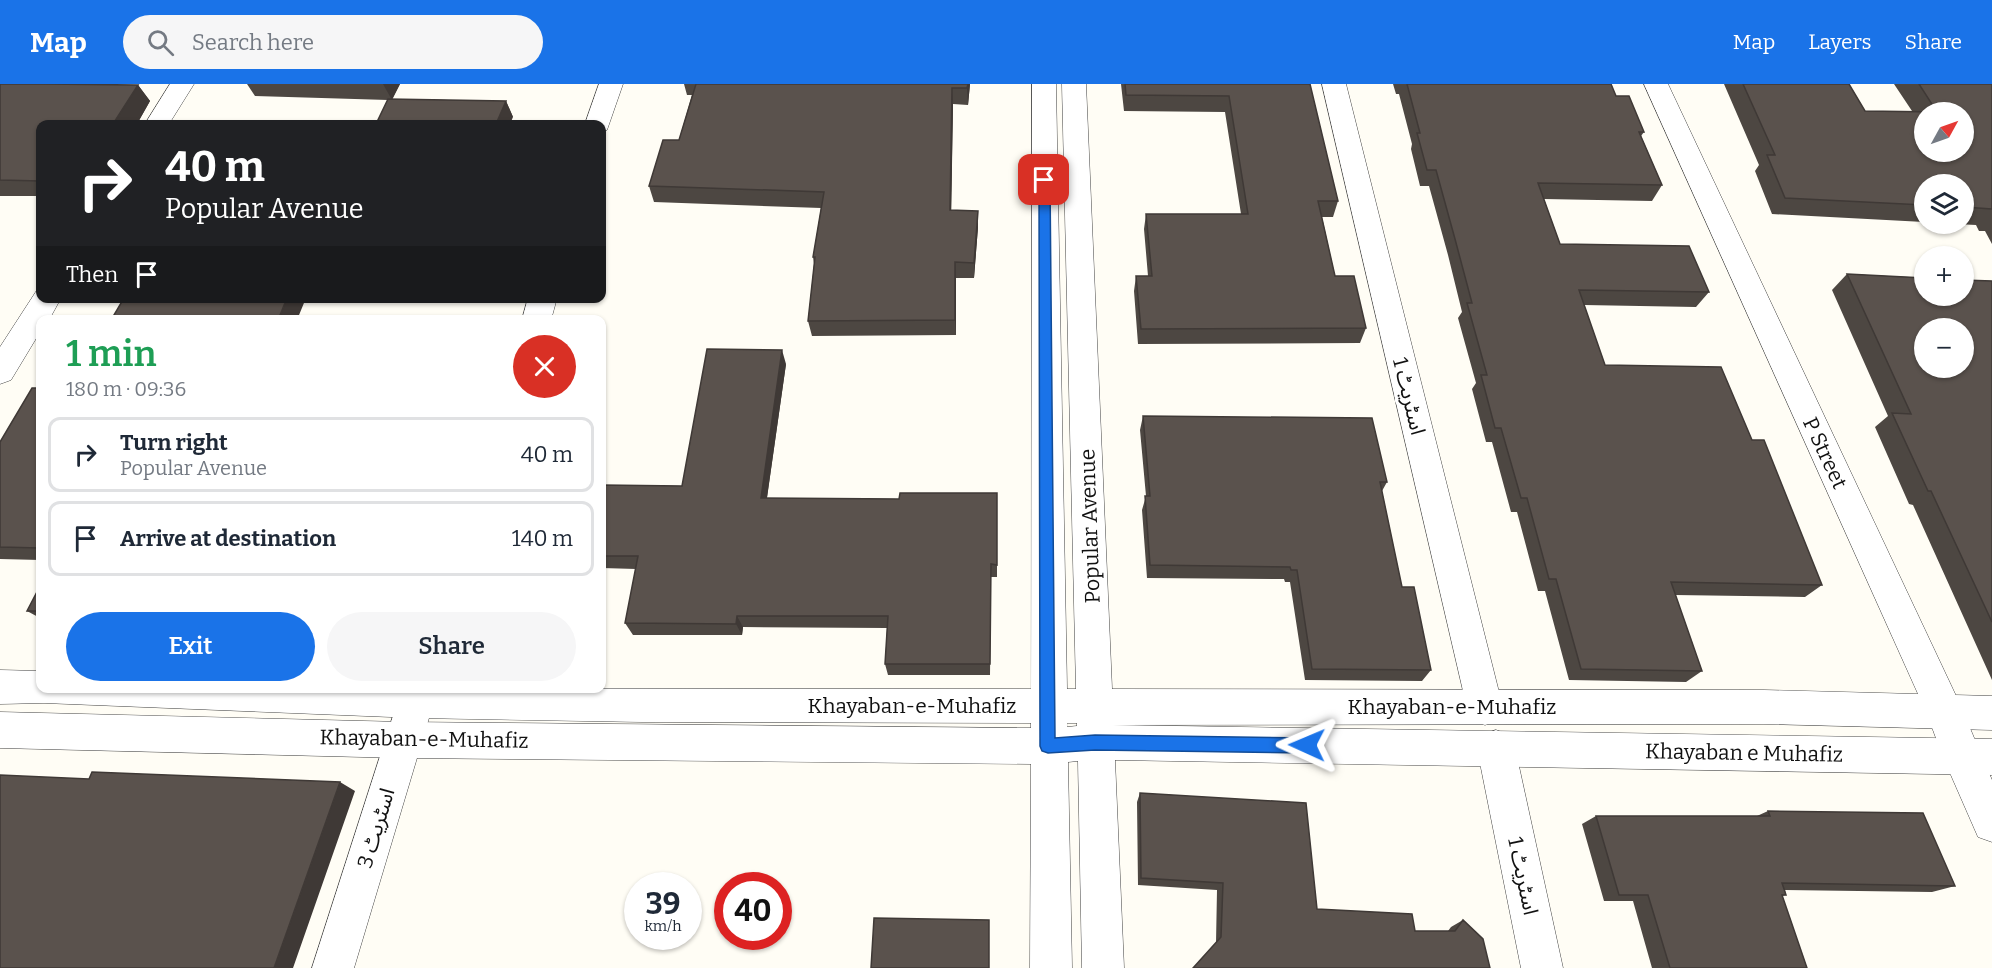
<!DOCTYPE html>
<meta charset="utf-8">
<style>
:root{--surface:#fff;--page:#f6f6f7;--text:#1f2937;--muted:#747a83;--line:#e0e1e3;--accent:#1a73e8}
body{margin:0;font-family:Bitter,"Noto Sans Arabic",serif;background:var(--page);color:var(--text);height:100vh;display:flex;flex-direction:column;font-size:22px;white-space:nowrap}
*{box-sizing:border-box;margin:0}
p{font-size:20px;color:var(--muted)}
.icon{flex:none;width:33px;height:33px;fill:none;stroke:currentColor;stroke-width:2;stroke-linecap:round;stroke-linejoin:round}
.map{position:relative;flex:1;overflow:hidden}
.details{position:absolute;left:36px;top:231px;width:570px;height:378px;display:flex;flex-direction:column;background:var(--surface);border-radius:12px;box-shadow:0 2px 4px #0004}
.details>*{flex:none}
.banner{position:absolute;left:36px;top:36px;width:570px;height:183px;border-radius:12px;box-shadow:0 2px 4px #0004;background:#202124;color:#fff;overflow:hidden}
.needle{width:39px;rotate:50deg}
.controls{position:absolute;left:1914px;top:18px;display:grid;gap:12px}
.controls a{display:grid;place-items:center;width:60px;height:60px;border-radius:50%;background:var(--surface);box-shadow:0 2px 4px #0004;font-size:30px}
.speed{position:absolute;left:624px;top:788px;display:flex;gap:12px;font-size:30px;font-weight:700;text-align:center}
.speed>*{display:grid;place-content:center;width:78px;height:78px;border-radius:50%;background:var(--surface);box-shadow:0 2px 4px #0004;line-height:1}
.speed small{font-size:15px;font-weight:400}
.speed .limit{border:9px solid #d22;background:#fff;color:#111}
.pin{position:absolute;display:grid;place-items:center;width:51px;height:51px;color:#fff;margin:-26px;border-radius:12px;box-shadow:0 3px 9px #0006}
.me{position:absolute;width:66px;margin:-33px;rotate:271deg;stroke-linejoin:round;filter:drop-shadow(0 0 4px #0008)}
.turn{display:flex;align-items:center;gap:21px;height:126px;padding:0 30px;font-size:27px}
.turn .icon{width:78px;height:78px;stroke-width:2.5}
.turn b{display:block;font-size:42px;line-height:51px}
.then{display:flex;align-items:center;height:57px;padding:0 30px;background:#0003;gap:12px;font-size:22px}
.round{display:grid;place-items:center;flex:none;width:63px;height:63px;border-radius:32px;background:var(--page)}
.overview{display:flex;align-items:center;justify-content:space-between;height:102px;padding:0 30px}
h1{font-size:36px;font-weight:600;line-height:45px;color:#1e9e55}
.cta{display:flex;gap:12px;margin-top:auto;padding:12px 30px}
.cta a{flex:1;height:69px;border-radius:36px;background:var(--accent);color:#fff;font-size:24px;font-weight:600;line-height:69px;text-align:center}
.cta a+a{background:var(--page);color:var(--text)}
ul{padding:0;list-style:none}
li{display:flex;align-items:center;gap:18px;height:75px;margin:0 12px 9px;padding:0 18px;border:3px solid var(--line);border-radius:12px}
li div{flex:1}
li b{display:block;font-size:22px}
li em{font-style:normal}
header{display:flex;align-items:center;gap:36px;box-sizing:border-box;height:84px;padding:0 30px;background:var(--accent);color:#fff}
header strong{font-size:28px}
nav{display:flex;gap:33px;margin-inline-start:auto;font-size:21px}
.search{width:420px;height:54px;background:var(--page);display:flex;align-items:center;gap:15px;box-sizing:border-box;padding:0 21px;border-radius:33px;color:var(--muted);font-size:22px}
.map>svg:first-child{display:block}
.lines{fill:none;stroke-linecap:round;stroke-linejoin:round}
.minor-casing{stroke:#444;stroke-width:1}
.tertiary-casing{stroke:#444;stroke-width:1}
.minor{fill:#fff;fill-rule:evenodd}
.tertiary{fill:#fff;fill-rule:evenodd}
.wall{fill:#4d4742}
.shaded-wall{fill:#3f3936}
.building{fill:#5a524d;stroke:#3f3936;stroke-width:1.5;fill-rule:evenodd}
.route{fill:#1a73e8;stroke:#114b97;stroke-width:1.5}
.labels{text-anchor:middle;stroke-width:6;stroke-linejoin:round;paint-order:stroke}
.street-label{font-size:21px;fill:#111;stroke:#fff}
</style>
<header>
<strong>Map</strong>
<div class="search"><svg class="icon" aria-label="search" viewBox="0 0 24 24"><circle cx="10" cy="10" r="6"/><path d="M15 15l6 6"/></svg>Search here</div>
<nav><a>Map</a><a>Layers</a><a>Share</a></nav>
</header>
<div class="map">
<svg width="1992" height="884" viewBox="0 0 1992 884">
<rect width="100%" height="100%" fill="#fffdf5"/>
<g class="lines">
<!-- minor casing -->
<g class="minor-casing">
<path id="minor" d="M 170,0 L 194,0 L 169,40 L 145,40 Z
M 599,0 L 623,0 L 607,46 L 602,48 L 602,40 L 585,40 Z
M 1322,0 L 1346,0 L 1503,624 L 1498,636 L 1485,641 L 1472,636 L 1467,624 Z
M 1644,0 L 1668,0 L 1958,616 L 1992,696 L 1992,758 L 1978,753 L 1943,673 L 1927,630 Z
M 40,205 L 40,214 L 61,214 L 49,236 L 40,236 L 40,248 L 11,296 L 0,300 L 0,263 L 37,206 Z
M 528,214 L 557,214 L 551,236 L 522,236 Z
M 402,604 L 438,604 L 354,884 L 312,884 Z
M 1496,646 L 1509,651 L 1515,664 L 1563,884 L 1521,884 L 1477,664 L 1483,651 Z"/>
</g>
<!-- tertiary casing -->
<g class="tertiary-casing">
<path id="tertiary" d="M 1032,0 L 1056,0 L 1067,605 L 1076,605 L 1062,0 L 1086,0 L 1112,605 L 1764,606 L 1992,612 L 1992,646 L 1764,640 L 1113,641 L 1992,655 L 1992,691 L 1115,676 L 1124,884 L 1082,884 L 1078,677 L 1068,678 L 1072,884 L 1030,884 L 1031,680 L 403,674 L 0,664 L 0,628 L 403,638 L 1031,644 L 1031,639 L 642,638 L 416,634 L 44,619 L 0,620 L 0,586 L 40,587 L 40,604 L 1031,605 ZM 1067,639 L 1077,639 L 1077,642 L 1067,643 Z"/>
</g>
<!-- minor -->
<use href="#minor" class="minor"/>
<!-- tertiary -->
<use href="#tertiary" class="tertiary"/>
</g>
<!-- wall -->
<path class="wall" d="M 0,0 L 138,1 L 150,17 L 137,40 L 40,40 L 40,112 L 0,112 Z
M 247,0 L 400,0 L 392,15 L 506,17 L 513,33 L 388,16 L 255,12 Z
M 684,0 L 970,0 L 968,21 L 953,20 L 951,126 L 978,143 L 974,194 L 956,194 L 956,251 L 812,252 L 808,237 L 814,180 L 813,173 L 821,124 L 654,118 L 649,102 L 679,56 L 692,11 L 687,11 Z
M 1121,0 L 1310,0 L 1338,117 L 1333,133 L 1322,133 L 1335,192 L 1366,244 L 1360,259 L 1138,260 L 1134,207 L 1136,192 L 1148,192 L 1144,145 L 1146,130 L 1241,130 L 1225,28 L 1124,27 Z
M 1393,0 L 1611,0 L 1616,12 L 1644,48 L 1641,52 L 1662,101 L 1652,117 L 1544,115 L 1560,160 L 1709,208 L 1696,223 L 1584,221 L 1605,281 L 1752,356 L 1822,501 L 1805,513 L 1675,511 L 1702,587 L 1686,598 L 1569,596 L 1545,507 L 1538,507 L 1517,428 L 1511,428 L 1492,358 L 1486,358 L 1472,305 L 1476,299 L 1458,234 L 1462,228 L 1448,171 L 1429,102 L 1420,102 L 1411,65 L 1412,60 L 1399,10 L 1396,10 Z
M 1724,0 L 1849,0 L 1865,27 L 1912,27 L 1894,0 L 1992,0 L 1992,160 L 1985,147 L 1979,147 L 1976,141 L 1956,140 L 1964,140 L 1964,100 L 1924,100 L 1924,138 L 1772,130 L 1755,87 L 1759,81 Z
M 1847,190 L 1992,197 L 1992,596 L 1913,421 L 1909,420 L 1875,343 L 1888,332 L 1832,206 Z
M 786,280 L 767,414 L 899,415 L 997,409 L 997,493 L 991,493 L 990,591 L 888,591 L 885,580 L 887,544 L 743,543 L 742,551 L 633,551 L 625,539 L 636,485 L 602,484 L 602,401 L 682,402 Z
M 40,302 L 40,476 L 0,475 L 0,358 Z
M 1143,332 L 1387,398 L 1382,407 L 1402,503 L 1431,586 L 1422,597 L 1305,596 L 1290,498 L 1285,498 L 1284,495 L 1147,494 L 1142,426 L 1146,412 L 1140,346 Z
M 27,527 L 40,527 L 40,534 Z
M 1140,709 L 1317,825 L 1415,847 L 1448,847 L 1451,843 L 1463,836 L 1483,855 L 1216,859 L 1217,806 L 1138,801 L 1137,718 Z
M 1768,727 L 1955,802 L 1932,808 L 1785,806 L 1786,811 L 1782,812 L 1807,884 L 1652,884 L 1633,817 L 1604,817 L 1582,740 L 1596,732 L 1757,732 Z"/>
<!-- shaded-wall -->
<path class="shaded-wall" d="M 383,0 L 400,0 L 392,16 Z
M 968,0 L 970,0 L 968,21 L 967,4 Z
M 138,1 L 150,17 L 137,40 L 113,40 Z
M 952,4 L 953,20 L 951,142 L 950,126 Z
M 506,17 L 513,33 L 510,40 L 496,40 Z
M 978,127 L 978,143 L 974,194 L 974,179 Z
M 955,178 L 956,194 L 956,251 L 955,236 Z
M 287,214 L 306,214 L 297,236 L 278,236 Z
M 782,266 L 786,280 L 765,427 L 761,414 Z
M 737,532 L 743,543 L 742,551 L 736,540 Z
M 340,698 L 355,707 L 293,884 L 274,884 Z"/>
<!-- building -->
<path class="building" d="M 0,0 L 43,0 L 138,1 L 113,40 L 40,40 L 40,97 L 0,96 Z
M 696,0 L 968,0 L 967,4 L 952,4 L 950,126 L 978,127 L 974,179 L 955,178 L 955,236 L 808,237 L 815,173 L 813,173 L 824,108 L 649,102 L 663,56 L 679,56 Z
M 1125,0 L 1310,0 L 1338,117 L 1318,117 L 1335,192 L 1354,192 L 1366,244 L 1141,245 L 1136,192 L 1152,192 L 1146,130 L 1248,130 L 1229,12 L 1126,11 Z
M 1407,0 L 1611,0 L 1616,12 L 1629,12 L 1644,48 L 1639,48 L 1662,101 L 1538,99 L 1560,160 L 1689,162 L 1709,208 L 1579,206 L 1605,281 L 1721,283 L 1752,356 L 1764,356 L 1822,501 L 1671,498 L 1702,587 L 1581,585 L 1556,495 L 1549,495 L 1527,414 L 1521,414 L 1501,344 L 1495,344 L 1481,291 L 1487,291 L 1467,219 L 1472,219 L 1455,155 L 1436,86 L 1427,86 L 1417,49 L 1420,49 Z
M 1743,0 L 1849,0 L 1865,27 L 1937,28 L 1919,0 L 1992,0 L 1992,125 L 1964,123 L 1964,100 L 1924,100 L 1924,121 L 1785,114 L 1767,71 L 1775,71 ZM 1924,28 L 1964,28 L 1964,68 L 1924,68 Z
M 388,15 L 506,17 L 496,40 L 376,40 Z
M 1847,190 L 1924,194 L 1924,212 L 1964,212 L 1964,196 L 1992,197 L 1992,538 L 1931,407 L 1928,407 L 1892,329 L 1911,330 ZM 1924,244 L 1964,244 L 1964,284 L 1924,284 Z
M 124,214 L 287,214 L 278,236 L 111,236 Z
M 707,265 L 782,266 L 761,414 L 899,415 L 900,409 L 997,409 L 997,481 L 991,480 L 990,580 L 885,580 L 888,532 L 737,532 L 736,540 L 625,539 L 638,472 L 602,472 L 602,401 L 682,402 Z
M 40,302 L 40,464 L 0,463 L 0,358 L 32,304 L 39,304 Z
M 1143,332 L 1372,334 L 1387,398 L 1380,398 L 1402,503 L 1414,503 L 1431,586 L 1312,585 L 1297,486 L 1291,486 L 1290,483 L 1150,481 L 1145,412 L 1150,412 Z
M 40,502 L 40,527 L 27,527 Z
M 92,688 L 340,698 L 274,884 L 0,884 L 0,691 L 89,695 Z
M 1140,709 L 1306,719 L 1317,825 L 1412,830 L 1415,847 L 1455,847 L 1463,836 L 1483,855 L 1490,884 L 1193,884 L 1221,853 L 1223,799 L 1141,794 Z
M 1768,727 L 1923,729 L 1955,802 L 1782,799 L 1786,811 L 1782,811 L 1807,884 L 1670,884 L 1648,811 L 1619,811 L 1596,732 L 1770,732 Z
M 874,834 L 989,836 L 989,884 L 871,884 Z"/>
<!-- route -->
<path class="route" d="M 1044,92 L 1050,96 L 1055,654 L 1095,651 L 1307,654 L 1313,656 L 1315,661 L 1313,666 L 1307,669 L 1095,666 L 1048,669 L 1042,667 L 1040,662 L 1039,96 Z"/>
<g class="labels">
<!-- street labels -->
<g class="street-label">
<text transform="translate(1409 312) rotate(76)" y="7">اسٹریٹ 1</text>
<text transform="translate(1825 369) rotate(65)" y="7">P Street</text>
<text transform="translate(1090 442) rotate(-92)" y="7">Popular Avenue</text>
<text x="912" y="629">Khayaban-e-Muhafiz</text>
<text x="1452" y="630">Khayaban-e-Muhafiz</text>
<text transform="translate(424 655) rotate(1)" y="7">Khayaban-e-Muhafiz</text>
<text transform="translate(1744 669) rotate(1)" y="7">Khayaban e Muhafiz</text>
<text transform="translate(376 744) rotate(-73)" y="7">اسٹریٹ 3</text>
<text transform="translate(1523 792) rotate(78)" y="7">اسٹریٹ 1</text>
</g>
</g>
</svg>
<div class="controls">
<a><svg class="needle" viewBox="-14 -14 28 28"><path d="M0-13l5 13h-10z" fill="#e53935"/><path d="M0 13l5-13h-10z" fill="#747a83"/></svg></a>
<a><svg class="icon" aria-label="layers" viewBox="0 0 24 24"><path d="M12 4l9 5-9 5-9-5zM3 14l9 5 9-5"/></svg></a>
<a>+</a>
<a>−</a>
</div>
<div class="speed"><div>39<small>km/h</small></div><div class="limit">40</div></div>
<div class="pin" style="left:1044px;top:96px;background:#d93025"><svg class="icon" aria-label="arrive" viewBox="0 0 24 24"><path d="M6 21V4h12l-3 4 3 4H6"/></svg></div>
<svg class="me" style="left:1307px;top:661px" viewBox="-20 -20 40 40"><path d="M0-17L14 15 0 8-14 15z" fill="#1a73e8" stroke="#fff" stroke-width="4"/></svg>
<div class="banner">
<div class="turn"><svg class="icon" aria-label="right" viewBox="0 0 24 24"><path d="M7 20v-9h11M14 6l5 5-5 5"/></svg><div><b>40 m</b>Popular Avenue</div></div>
<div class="then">Then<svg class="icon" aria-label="arrive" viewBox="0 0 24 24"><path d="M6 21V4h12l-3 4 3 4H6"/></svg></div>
</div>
<section class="details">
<div class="overview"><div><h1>1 min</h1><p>180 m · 09:36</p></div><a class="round" style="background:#d93025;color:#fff"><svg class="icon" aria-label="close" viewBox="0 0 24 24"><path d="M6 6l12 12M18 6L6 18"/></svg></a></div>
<ul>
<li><svg class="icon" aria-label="right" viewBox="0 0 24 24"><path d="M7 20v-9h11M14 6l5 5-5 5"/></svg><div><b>Turn right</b><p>Popular Avenue</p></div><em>40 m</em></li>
<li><svg class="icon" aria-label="arrive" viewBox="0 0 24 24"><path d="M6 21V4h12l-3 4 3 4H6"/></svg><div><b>Arrive at destination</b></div><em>140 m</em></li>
</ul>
<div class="cta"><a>Exit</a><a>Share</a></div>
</section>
</div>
